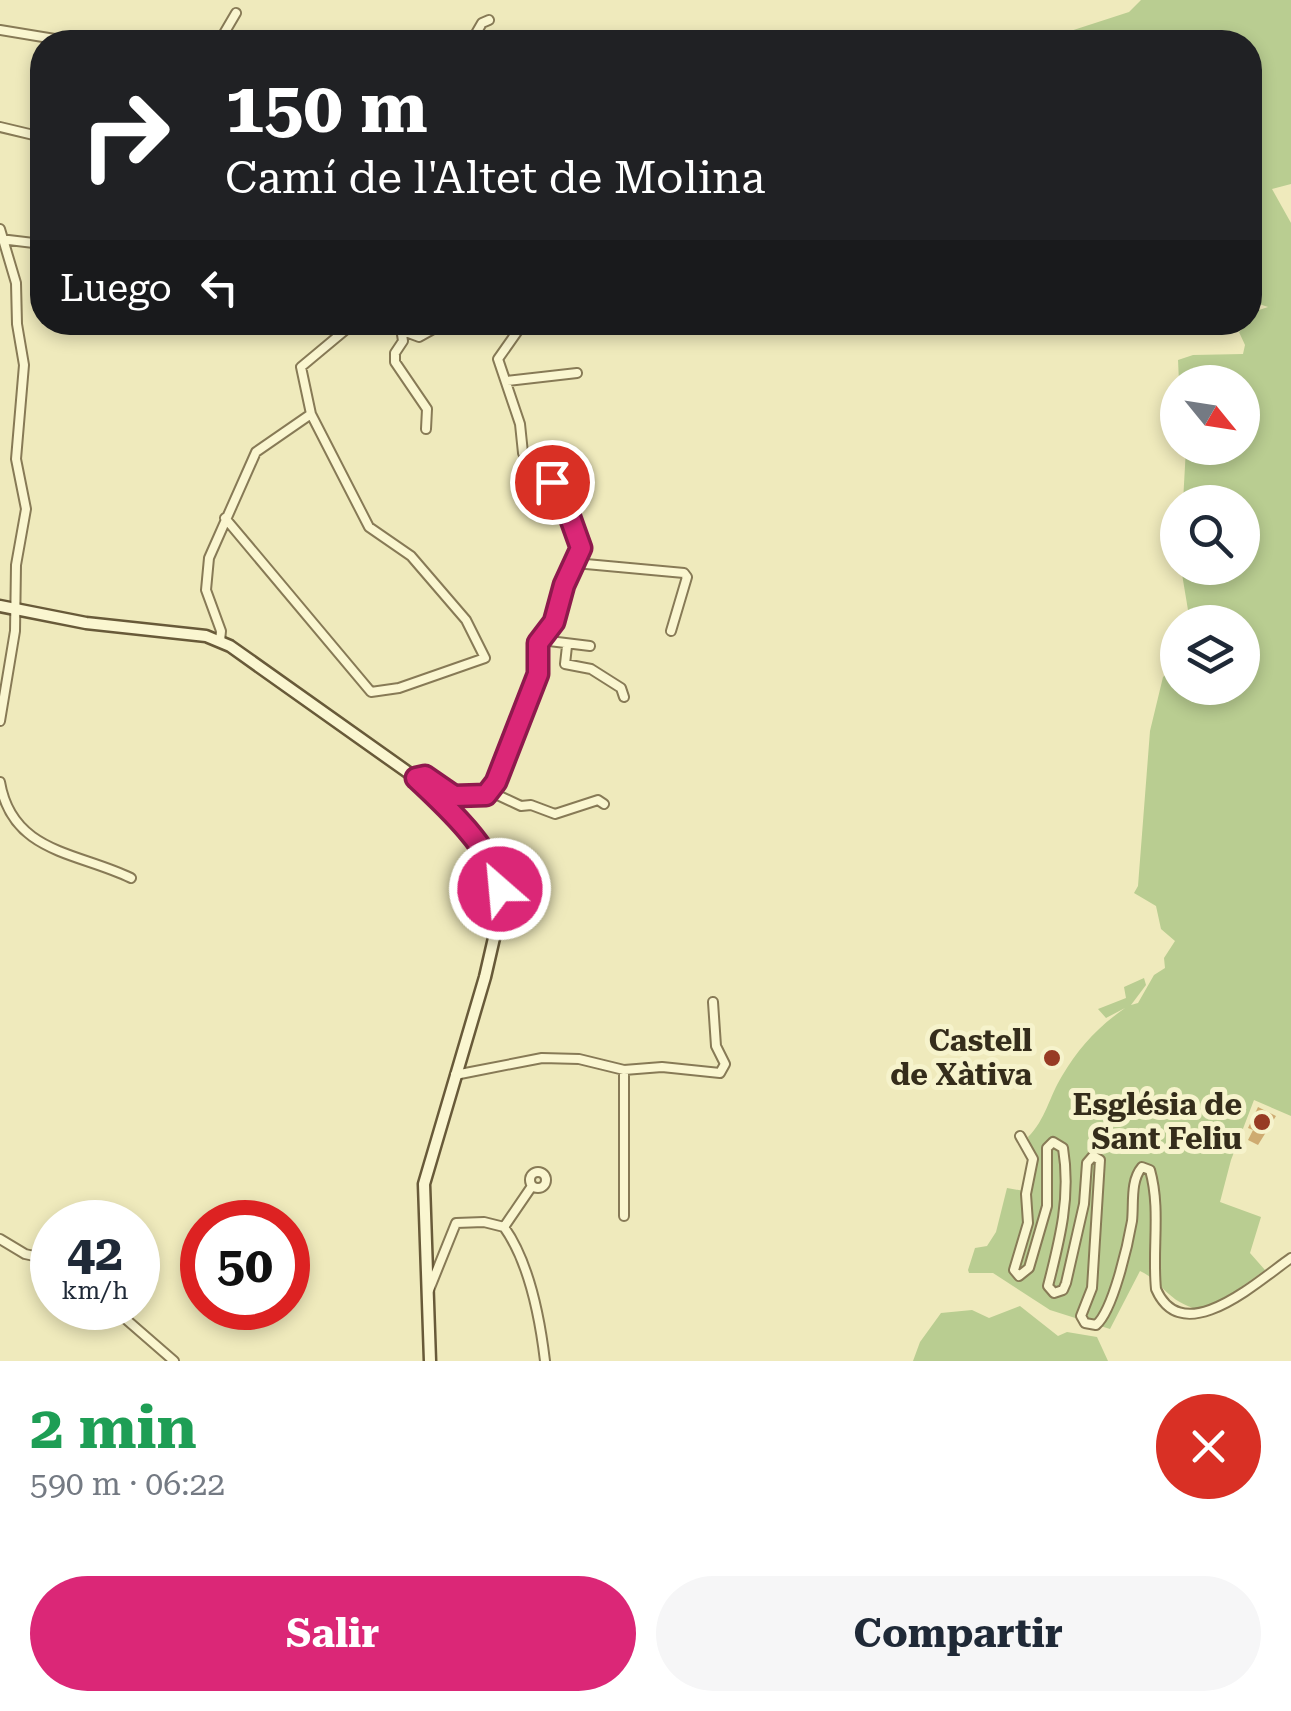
<!DOCTYPE html>
<html lang="es">
<meta charset="utf-8">
<style>
:root{--surface:#fff;--page:#f6f6f7;--text:#1f2937;--muted:#747a83;--accent:#db2777}
body{margin:0;font-family:"Roboto Serif",serif;background:var(--page);color:var(--text);height:100vh;display:flex;flex-direction:column;font-size:38px;white-space:nowrap}
*{box-sizing:border-box;margin:0}
p{font-size:32px;color:var(--muted)}
.icon{flex:none;width:55px;height:55px;fill:none;stroke:currentColor;stroke-width:2;stroke-linecap:round;stroke-linejoin:round}
.map{position:relative;height:1361px;overflow:hidden}
.drawer{display:flex;flex-direction:column;background:var(--surface);flex:1}
.drawer>*{flex:none}
.guide{position:absolute;left:30px;top:30px;width:1232px;height:305px;border-radius:40px;box-shadow:0 5px 15px #0003;background:#202124;color:#fff;overflow:hidden}
.needle{width:65px;rotate:120deg}
.controls{position:absolute;left:1160px;top:365px;display:grid;gap:20px}
.controls a{display:grid;place-items:center;width:100px;height:100px;border-radius:50%;background:var(--surface);box-shadow:0 5px 15px #0003;font-size:50px}
.speed{position:absolute;left:30px;top:1200px;display:flex;gap:20px;font-size:50px;font-weight:700;text-align:center}
.speed>*{display:grid;place-content:center;width:130px;height:130px;border-radius:50%;background:var(--surface);box-shadow:0 5px 15px #0003;line-height:1}
.speed small{font-size:25px;font-weight:400}
.speed .limit{border:15px solid #d22;background:#fff;color:#111}
.pin{position:absolute;display:grid;place-items:center;width:85px;height:85px;color:#fff;margin:-42px;border:5px solid #fff;border-radius:50%;box-shadow:0 2px 10px #0007}
.me{position:absolute;width:110px;margin:-55px;rotate:333deg;stroke-linejoin:round;filter:drop-shadow(0 0 8px #0008)}
.turn{display:flex;align-items:center;gap:35px;height:210px;padding:0 30px;font-size:45px}
.turn .icon{width:130px;height:130px;stroke-width:2.5}
.turn b{display:block;font-size:70px;line-height:85px}
.then{display:flex;align-items:center;height:95px;padding:0 30px;background:#0003;gap:20px;font-size:38px}
.round{display:grid;place-items:center;flex:none;width:105px;height:105px;border-radius:52px;background:var(--page)}
.summary{display:flex;align-items:center;justify-content:space-between;height:170px;padding:0 30px}
h1{font-size:60px;font-weight:700;line-height:75px;color:#1e9e55}
.cta{display:flex;gap:20px;margin-top:auto;padding:20px 30px}
.cta a{flex:1;height:115px;border-radius:60px;background:var(--accent);color:#fff;font-size:40px;font-weight:700;line-height:115px;text-align:center}
.cta a+a{background:var(--page);color:var(--text)}
.map>svg:first-child{display:block}
.green{fill:#b9cd91}
.building{fill:#ceab71}
.lines{fill:none;stroke-linecap:round;stroke-linejoin:round}
.minor-casing{stroke:#877a56;stroke-width:12}
.secondary-casing{stroke:#685a39;stroke-width:15}
.minor{stroke:#faf6d0;stroke-width:8}
.secondary{stroke:#faf6d0;stroke-width:10}
.route-casing{stroke:#8e194d;stroke-width:25}
.route{stroke:#db2777;stroke-width:18}
.poi-dot{fill:#973b24;stroke:#f6f3cc;stroke-width:4}
.labels{text-anchor:middle;stroke-width:10;stroke-linejoin:round;paint-order:stroke}
.poi-label{font-size:30px;font-weight:bold;fill:#352d1b;stroke:#f6f3cc;text-anchor:end}
</style>
<div class="map">
<svg width="1291" height="1361" viewBox="0 0 1291 1361">
<rect width="100%" height="100%" fill="#efeabc"/>
<!-- green -->
<path class="green" d="M 1141,0 L 1291,0 L 1291,184 L 1272,189 L 1291,223 L 1291,1116 L 1254,1100 L 1231,1160 L 1220,1202 L 1261,1217 L 1250,1253 L 1265,1270 L 1219,1303 L 1200,1310 C 1165,1301 1165,1283 1140,1271 L 1110,1329 L 1050,1310 L 993,1273 L 969,1273 L 968,1270 L 975,1248 L 987,1246 L 996,1232 L 1007,1188 L 1030,1192 L 1035,1157 L 1028,1137 C 1045,1121 1050,1095 1062,1076 C 1079,1047 1098,1027 1125,1008 L 1106,1018 L 1098,1009 L 1126,998 L 1124,987 L 1144,978 L 1146,985 L 1131,1005 L 1138,1003 L 1154,975 L 1165,968 L 1164,958 L 1175,941 L 1161,929 L 1156,906 L 1134,893 L 1138,886 L 1150,731 L 1163,677 L 1177,665 L 1178,688 L 1242,688 L 1242,622 L 1190,622 L 1181,568 L 1242,568 L 1242,502 L 1183,502 L 1186,448 L 1242,448 L 1242,382 L 1179,382 L 1178,360 L 1193,355 L 1243,354 L 1245,345 L 1239,332 L 1250,322 L 1250,313 L 1268,307 L 1250,301 L 1254,283 L 1250,277 L 1250,42 L 1059,42 L 1055,36 L 1129,12 Z
M 1020,1306 L 1058,1336 L 1067,1332 L 1097,1337 L 1108,1361 L 913,1361 L 920,1342 L 941,1313 L 972,1310 L 989,1318 Z"/>
<!-- building -->
<path class="building" d="M 1258,1107 L 1276,1116 L 1258,1145 L 1248,1140 L 1253,1130 L 1248,1128 Z"/>
<g class="lines">
<!-- minor casing -->
<g class="minor-casing">
<path id="minor" d="M 0,30 L 73,42
M 219,42 L 236,13
M 471,42 L 482,23 L 489,20
M 589,42 L 594,38
M 0,127 L 42,137
M 0,229 L 16,283 L 17,324 L 24,365 L 16,459 L 26,509 L 16,565 L 15,631 L 0,721
M 0,239 L 42,244
M 389,322 L 399,329 L 402,322
M 401,328 L 403,341 L 395,353 L 395,362 L 427,409 L 426,429
M 403,331 L 419,337 L 446,322
M 507,381 L 577,373
M 225,518 L 371,692 L 399,688 L 485,658 L 466,620 L 411,556 L 369,527 L 311,414 L 301,367 L 355,322
M 575,563 L 684,573 L 687,577 L 671,631
M 541,640 L 590,646
M 220,641 L 221,631 L 206,590 L 209,558 L 256,452 L 311,414
M 567,646 L 565,664 L 591,669 L 621,688 L 624,697
M 416,778 L 425,776 L 454,796 L 491,792 L 538,674 L 539,643 L 553,623 L 563,585 L 581,548 L 560,491 L 531,470 L 523,453 L 520,424 L 498,359 L 524,322
M 0,782 C 12,853 77,852 131,878
M 491,792 L 521,806 L 531,805 L 555,814 L 598,800 L 604,804
M 624,1070 L 624,1216
M 455,1075 L 542,1058 L 579,1059 L 624,1070 L 662,1067 L 720,1073 L 725,1064 L 716,1046 L 713,1002
M 1020,1136 L 1033,1159 L 1026,1194 L 1028,1223 L 1014,1270 L 1019,1276 L 1029,1268 L 1047,1206 L 1047,1148 L 1053,1142 L 1063,1148 C 1071,1196 1060,1239 1048,1286 L 1054,1293 L 1063,1290 L 1066,1283 L 1084,1204 L 1087,1163 L 1093,1156 L 1100,1160 L 1092,1288 L 1081,1316 L 1085,1323 L 1096,1325 C 1113,1311 1128,1244 1132,1221 C 1134,1204 1130,1181 1142,1167 L 1150,1170 C 1161,1209 1152,1249 1156,1289 C 1183,1351 1259,1280 1291,1258
M530 1180a8 8 0 1 1 16 0a8 8 0 1 1-16 0Z
M 504,1227 L 532,1186
M 0,1239 L 25,1254 L 52,1260
M 429,1290 L 456,1223 L 484,1222 L 504,1227 C 529,1262 540,1319 545,1361
M 113,1308 L 174,1361"/>
</g>
<!-- secondary casing -->
<g class="secondary-casing">
<path id="secondary" d="M 0,606 L 86,623 L 206,636 L 230,646 L 416,778 L 450,812 L 498,876 L 494,938 L 485,977 L 424,1184 L 430,1361"/>
</g>
<!-- minor -->
<use href="#minor" class="minor"/>
<!-- secondary -->
<use href="#secondary" class="secondary"/>
</g>
<g class="lines">
<!-- route casing -->
<g class="route-casing">
<path id="route" d="M 500,889 C 495,851 444,804 416,778 L 425,776 L 454,796 L 486,795 L 496,782 L 538,674 L 538,643 L 554,622 L 564,585 L 581,548 L 562,495 L 552,482"/>
</g>
<!-- route -->
<use href="#route" class="route"/>
</g>
<!-- markers -->
<g class="poi-dot">
<circle cx="1052" cy="1058" r="10"/>
<circle cx="1262" cy="1122" r="10"/>
</g>
<g class="labels">
<!-- poi labels -->
<g class="poi-label">
<text x="1032" y="1051">Castell<tspan x="1032" dy="34">de Xàtiva</tspan></text>
<text x="1242" y="1115">Església de<tspan x="1242" dy="34">Sant Feliu</tspan></text>
</g>
</g>
</svg>
<div class="controls">
<a><svg class="needle" viewBox="-14 -14 28 28"><path d="M0-13l5 13h-10z" fill="#e53935"/><path d="M0 13l5-13h-10z" fill="#747a83"/></svg></a>
<a><svg class="icon" aria-label="search" viewBox="0 0 24 24"><circle cx="10" cy="10" r="6"/><path d="M15 15l6 6"/></svg></a>
<a><svg class="icon" aria-label="layers" viewBox="0 0 24 24"><path d="M12 4l9 5-9 5-9-5zM3 14l9 5 9-5"/></svg></a>
</div>
<div class="speed"><div>42<small>km/h</small></div><div class="limit">50</div></div>
<div class="pin" style="left:552px;top:482px;background:#d93025"><svg class="icon" aria-label="arrive" viewBox="0 0 24 24"><path d="M6 21V4h12l-3 4 3 4H6"/></svg></div>
<svg class="me" style="left:500px;top:889px" viewBox="-20 -20 40 40"><circle r="17" fill="#db2777" stroke="#fff" stroke-width="3"/><path d="M0-11L8 9 0 5-8 9z" fill="#fff"/></svg>
<div class="guide">
<div class="turn"><svg class="icon" aria-label="right" viewBox="0 0 24 24"><path d="M7 20v-9h11M14 6l5 5-5 5"/></svg><div><b>150 m</b>Camí de l'Altet de Molina</div></div>
<div class="then">Luego<svg class="icon" aria-label="left" viewBox="0 0 24 24"><path d="M17 20v-9H6M10 6l-5 5 5 5"/></svg></div>
</div>
</div>
<section class="drawer">
<div class="summary"><div><h1>2 min</h1><p>590 m · 06:22</p></div><a class="round" style="background:#d93025;color:#fff"><svg class="icon" aria-label="close" viewBox="0 0 24 24"><path d="M6 6l12 12M18 6L6 18"/></svg></a></div>
<div class="cta"><a>Salir</a><a>Compartir</a></div>
</section>
